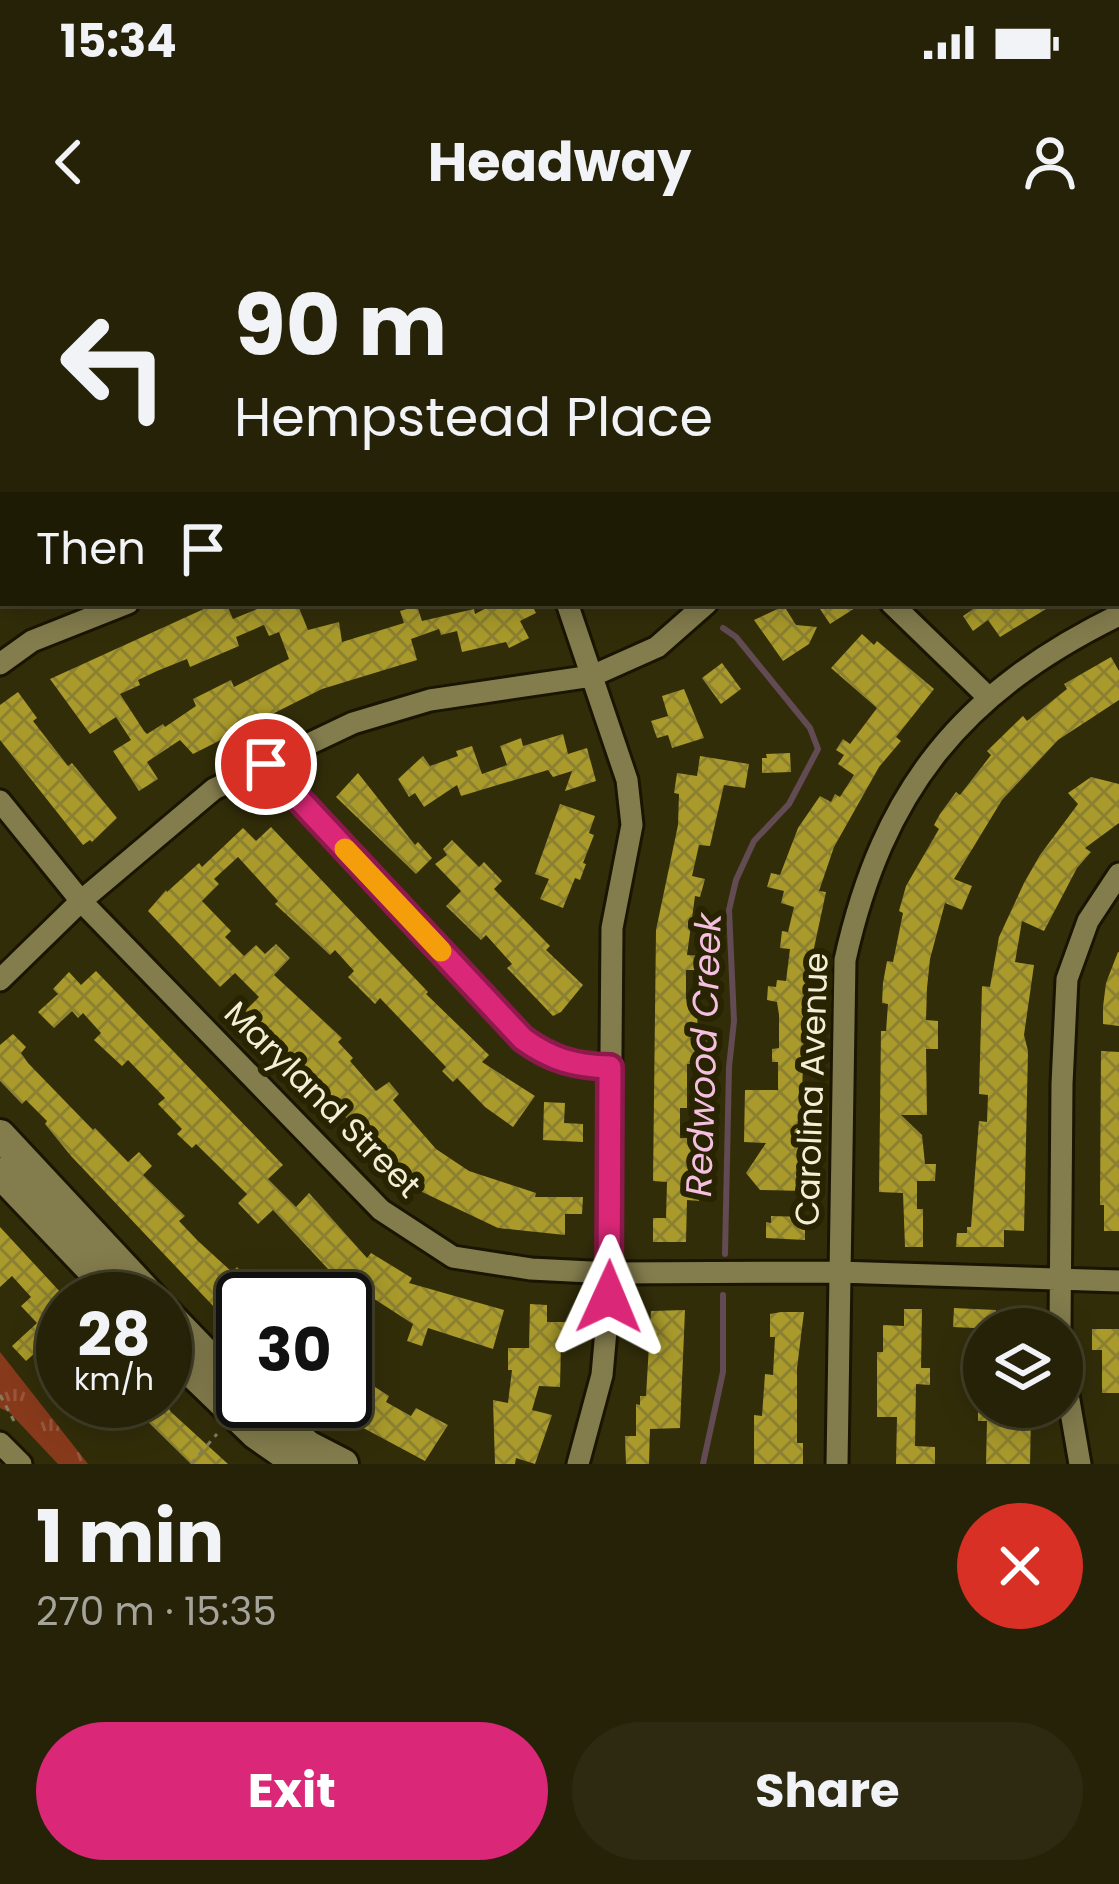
<!DOCTYPE html>
<meta charset="utf-8">
<style>
:root{--surface:#262207;--page:#2e2a11;--text:#f1f3f6;--muted:#a4a49b;--line:#423f28;--accent:#db2777}
body{margin:0;font-family:Poppins,sans-serif;background:var(--page);color:var(--text);height:100vh;display:flex;flex-direction:column;font-size:45px;white-space:nowrap}
*{box-sizing:border-box;margin:0}
p{font-size:39px;color:var(--muted)}
.icon{flex:none;width:66px;height:66px;fill:none;stroke:currentColor;stroke-width:2;stroke-linecap:round;stroke-linejoin:round}
.map{position:relative;height:1224px;overflow:hidden}
.panel{display:flex;flex-direction:column;background:var(--surface);flex:1}
.panel>*{flex:none}
.hud{position:absolute;left:0px;top:0px;width:1119px;height:366px;box-shadow:0 6px 30px #0003,0 0 0 3px var(--line);background:#262207;color:var(--text);overflow:hidden}
.tools{position:absolute;left:963px;top:1068px;display:grid;gap:24px}
.tools a{display:grid;place-items:center;width:120px;height:120px;border-radius:50%;background:var(--surface);box-shadow:0 6px 30px #0003,0 0 0 3px var(--line);font-size:60px}
.speed{position:absolute;left:36px;top:1032px;display:flex;gap:24px;font-size:60px;font-weight:700;text-align:center}
.speed>*{display:grid;place-content:center;width:156px;height:156px;border-radius:50%;background:var(--surface);box-shadow:0 6px 30px #0003,0 0 0 3px var(--line);line-height:1}
.speed small{font-size:30px;font-weight:400}
.speed .limit{border:6px solid #111;border-radius:18px;background:#fff;color:#111}
.pin{position:absolute;display:grid;place-items:center;width:102px;height:102px;color:#fff;margin:-51px;border:6px solid #fff;border-radius:50%;box-shadow:0 3px 12px #0007}
.me{position:absolute;width:132px;margin:-66px;rotate:1deg;stroke-linejoin:round;filter:drop-shadow(0 0 9px #0008)}
.turn{display:flex;align-items:center;gap:42px;height:252px;padding:0 36px;font-size:54px}
.turn .icon{width:156px;height:156px;stroke-width:2.5}
.turn b{display:block;font-size:84px;line-height:102px}
.then{display:flex;align-items:center;height:114px;padding:0 36px;background:#0003;gap:24px;font-size:45px}
.round{display:grid;place-items:center;flex:none;width:126px;height:126px;border-radius:63px;background:var(--page)}
.head{display:flex;align-items:center;justify-content:space-between;height:204px;padding:0 36px}
h1{font-size:72px;font-weight:700;line-height:90px}
.primary-button{display:flex;gap:24px;margin-top:auto;padding:24px 36px}
.primary-button a{flex:1;height:138px;border-radius:72px;background:var(--accent);color:#fff;font-size:48px;font-weight:700;line-height:138px;text-align:center}
.primary-button a+a{background:var(--page);color:var(--text)}
.status{display:flex;justify-content:space-between;align-items:center;height:84px;padding:0 60px;background:var(--surface);direction:ltr}
.status svg{height:33px;fill:currentColor}
header{display:flex;justify-content:space-between;align-items:center;height:156px;padding:0 36px;background:var(--surface);font-size:54px;font-weight:700}
.map>svg:first-child{display:block}
.built{fill:#3b3408}
.grass{fill:url(#grass-tufts)}
.lines{fill:none;stroke-linecap:round;stroke-linejoin:round}
.stream{stroke:#624b53;stroke-width:6}
.building{fill:url(#building-cross-hatch);fill-rule:evenodd}
.minor-casing{stroke:#191500;stroke-width:27}
.secondary-casing{stroke:#191500;stroke-width:36}
.path{stroke:#817d5d;stroke-width:3;stroke-dasharray:6 6;stroke-linecap:butt}
.minor{stroke:#837c4d;stroke-width:21}
.secondary{stroke:#837c4d;stroke-width:30}
.route-casing{stroke:#8e194d;stroke-width:30}
.route{stroke:#db2777;stroke-width:21}
.slow{stroke:#f59e0b;stroke-width:21}
.labels{text-anchor:middle;stroke-width:12;stroke-linejoin:round;paint-order:stroke}
.street-label{font-size:33px;fill:#f2efd6;stroke:#282300}
.water-label{font-size:36px;font-style:italic;fill:#f5bfe1;stroke:#282300}
</style>
<div class="status"><b>15:34</b><svg viewBox="0 0 49 12"><path d="M0 12V9h3v3zM5 12V6h3v6zM10 12V3h3v9zM15 12V0h3v12zM26 1h20v11H26zM47 4h2v5h-2z"/></svg></div>
<header><svg class="icon" aria-label="back" viewBox="0 0 24 24"><path d="M15 5l-7 7 7 7"/></svg>Headway<svg class="icon" aria-label="person" viewBox="0 0 24 24"><circle cx="12" cy="8" r="4"/><path d="M4 21q1-7 8-7t8 7"/></svg></header>
<div class="map">
<svg width="1119" height="1224" viewBox="0 0 1119 1224">
<defs>
<pattern id="grass-tufts" width="24" height="20" patternUnits="userSpaceOnUse" patternTransform="scale(3)"><rect width="24" height="20" fill="#873a1b"/><path d="M3 7l-1-3M5 7V3M7 7l1-3M15 17l-1-3M17 17v-4M19 17l1-3" fill="none" stroke="#98573b"/></pattern>
<pattern id="building-cross-hatch" width="8" height="8" patternUnits="userSpaceOnUse" patternTransform="scale(3)"><rect width="8" height="8" fill="#a99a2b"/><path d="M0 0l8 8M0 8l8-8" fill="none" stroke="#8c8131"/></pattern>
</defs>
<rect width="100%" height="100%" fill="#322d09"/>
<!-- built -->
<path class="built" d="M 511,0 L 875,0 L 878,3 L 508,3 Z"/>
<!-- grass -->
<path class="grass" d="M 0,1112 L 88,1224 L 58,1224 L 9,1172 L 0,1168 Z"/>
<g class="lines">
<!-- stream -->
<path class="stream" d="M 447,0 L 449,3
M 723,388 L 736,397 L 810,488 L 818,509 L 789,564 L 754,601 L 736,640 L 729,670 L 734,781 L 729,827 L 725,1014
M 703,1224 L 723,1132 L 723,1055"/>
</g>
<!-- building -->
<path class="building" d="M 217,363 L 226,363 L 233,379 L 257,369 L 255,363 L 297,363 L 308,390 L 339,382 L 342,402 L 404,383 L 400,371 L 417,366 L 422,381 L 474,369 L 475,374 L 496,363 L 531,363 L 536,373 L 520,381 L 529,398 L 509,408 L 506,402 L 462,412 L 457,391 L 441,395 L 439,389 L 411,399 L 417,420 L 322,449 L 193,514 L 180,500 L 147,522 L 158,539 L 139,551 L 113,511 L 131,500 L 116,477 L 90,494 L 50,439 ZM 264,385 L 269,396 L 279,392 L 289,419 L 234,447 L 231,440 L 193,459 L 196,466 L 165,487 L 163,484 L 147,494 L 144,491 L 120,454 L 140,445 L 138,440 L 157,431 L 187,419 L 190,427 L 239,406 L 236,397 Z
M 816,363 L 863,363 L 830,384 Z
M 982,363 L 1056,363 L 1000,397 L 988,380 L 973,391 L 963,376 Z
M 784,366 L 796,385 L 817,387 L 809,404 L 783,421 L 754,380 Z
M 862,394 L 874,405 L 877,401 L 934,449 L 896,497 L 901,501 L 879,527 L 834,607 L 819,651 L 826,652 L 811,722 L 808,766 L 805,766 L 801,883 L 806,883 L 805,951 L 760,950 L 746,933 L 766,903 L 744,902 L 745,850 L 778,850 L 778,822 L 772,822 L 772,809 L 779,808 L 779,775 L 777,762 L 767,760 L 768,746 L 776,747 L 777,740 L 786,741 L 790,709 L 780,708 L 782,691 L 788,692 L 794,667 L 781,663 L 784,651 L 767,647 L 771,633 L 780,635 L 798,588 L 820,556 L 831,562 L 835,554 L 840,557 L 854,535 L 838,524 L 844,515 L 836,510 L 843,499 L 850,504 L 877,468 L 831,428 Z
M 1111,417 L 1119,431 L 1119,460 L 1058,500 L 1002,560 L 954,639 L 972,646 L 962,670 L 945,663 L 930,719 L 927,748 L 926,780 L 938,781 L 938,809 L 926,809 L 927,875 L 901,875 L 922,895 L 925,924 L 936,924 L 935,941 L 917,941 L 917,969 L 923,969 L 923,1007 L 905,1007 L 903,953 L 879,952 L 881,791 L 886,791 L 888,764 L 882,763 L 883,743 L 887,721 L 893,722 L 903,673 L 899,671 L 906,646 L 939,589 L 934,585 L 940,574 L 956,552 L 960,555 L 991,515 L 987,511 L 1023,476 L 1027,481 L 1067,449 L 1064,444 Z
M 722,423 L 741,449 L 721,464 L 702,438 Z
M 684,449 L 704,498 L 672,508 L 668,495 L 657,498 L 651,481 L 668,476 L 662,456 Z
M 18,452 L 37,478 L 33,481 L 68,526 L 72,523 L 117,578 L 92,602 L 90,600 L 83,605 L 0,500 L 0,465 Z
M 563,494 L 568,514 L 587,508 L 596,541 L 565,551 L 572,531 L 553,537 L 548,530 L 461,556 L 457,545 L 424,567 L 415,553 L 409,557 L 398,539 L 423,516 L 430,526 L 458,516 L 456,511 L 472,506 L 482,534 L 507,525 L 500,506 L 521,498 L 523,506 Z
M 790,513 L 791,532 L 762,533 L 762,518 L 767,518 L 766,514 Z
M 700,516 L 749,524 L 745,548 L 724,545 L 710,606 L 699,605 L 692,636 L 705,639 L 700,657 L 695,656 L 687,715 L 702,716 L 702,730 L 686,730 L 686,759 L 698,759 L 697,795 L 710,795 L 710,817 L 694,817 L 693,824 L 687,824 L 687,868 L 680,868 L 680,898 L 698,898 L 699,961 L 687,960 L 686,1002 L 653,1002 L 653,978 L 666,978 L 667,942 L 653,941 L 656,690 L 678,585 L 679,554 L 674,553 L 677,533 L 697,536 Z
M 358,533 L 415,605 L 418,602 L 432,618 L 416,634 L 336,557 Z
M 1091,537 L 1119,544 L 1119,583 L 1085,608 L 1091,612 L 1077,628 L 1044,691 L 1022,681 L 1015,722 L 1034,725 L 1024,795 L 1028,811 L 1024,991 L 1004,990 L 1004,1007 L 956,1007 L 957,993 L 967,993 L 967,987 L 971,987 L 979,881 L 987,882 L 988,855 L 979,854 L 982,746 L 990,747 L 999,697 L 1024,643 L 1040,615 L 1078,564 L 1068,553 Z
M 560,564 L 595,576 L 589,593 L 594,595 L 583,623 L 586,624 L 580,640 L 575,638 L 563,668 L 540,659 L 549,639 L 535,634 Z
M 271,587 L 428,752 L 426,754 L 489,815 L 482,822 L 535,856 L 513,887 L 485,867 L 457,838 L 453,842 L 442,831 L 446,827 L 380,758 L 375,764 L 348,737 L 354,731 L 335,710 L 330,715 L 275,664 L 278,661 L 238,617 L 214,639 L 219,644 L 202,661 L 231,691 L 225,697 L 244,716 L 256,705 L 265,714 L 276,704 L 290,718 L 274,735 L 342,798 L 338,802 L 353,818 L 350,821 L 376,851 L 389,842 L 399,854 L 393,860 L 436,909 L 469,931 L 536,953 L 535,957 L 583,957 L 582,974 L 565,974 L 565,995 L 498,988 L 418,950 L 399,933 L 402,930 L 352,884 L 244,772 L 259,757 L 235,733 L 220,747 L 148,671 L 166,650 L 167,652 L 199,623 L 202,627 L 243,588 L 256,601 Z
M 452,600 L 479,627 L 484,622 L 502,641 L 494,649 L 550,706 L 546,710 L 583,745 L 561,772 L 553,776 L 507,728 L 512,724 L 486,695 L 481,700 L 446,666 L 461,651 L 435,624 L 447,615 L 443,609 Z
M 1118,712 L 1119,712 L 1119,786 L 1103,784 L 1103,767 L 1106,743 Z
M 96,731 L 283,925 L 268,939 L 296,967 L 309,953 L 367,1018 L 371,1013 L 412,1038 L 409,1043 L 504,1070 L 493,1109 L 428,1088 L 422,1106 L 407,1101 L 413,1084 L 328,1029 L 273,970 L 258,984 L 238,963 L 247,954 L 196,904 L 192,908 L 177,894 L 182,889 L 158,864 L 165,858 L 128,820 L 122,826 L 94,800 L 101,793 L 83,773 L 78,778 L 72,771 L 54,788 L 38,772 L 58,754 L 53,749 L 69,732 L 81,745 Z
M 13,794 L 26,807 L 21,813 L 28,823 L 93,890 L 95,888 L 128,922 L 139,912 L 152,926 L 143,935 L 185,976 L 179,981 L 198,1001 L 232,1032 L 237,1027 L 249,1040 L 245,1044 L 260,1059 L 243,1059 L 243,1092 L 215,1068 L 71,916 L 45,884 L 47,881 L 26,860 L 22,864 L 0,841 L 0,805 Z
M 1101,811 L 1119,812 L 1119,991 L 1104,991 L 1104,965 L 1100,965 Z
M 544,862 L 565,863 L 564,883 L 583,884 L 583,902 L 543,900 Z
M 771,976 L 805,977 L 805,1000 L 766,998 L 766,982 L 771,983 Z
M 0,987 L 63,1055 L 63,1118 L 45,1104 L 26,1121 L 12,1106 L 37,1083 L 21,1066 L 31,1057 L 12,1036 L 0,1047 Z
M 530,1064 L 547,1065 L 547,1082 L 568,1082 L 568,1103 L 561,1103 L 560,1147 L 539,1146 L 532,1170 L 552,1175 L 535,1224 L 516,1218 L 515,1224 L 495,1224 L 493,1160 L 508,1163 L 512,1130 L 508,1130 L 508,1108 L 529,1108 Z
M 954,1068 L 996,1070 L 995,1089 L 953,1087 Z
M 904,1069 L 922,1069 L 921,1128 L 930,1128 L 930,1145 L 916,1144 L 915,1206 L 935,1207 L 935,1224 L 896,1224 L 897,1177 L 877,1177 L 877,1112 L 883,1112 L 883,1085 L 904,1086 Z
M 685,1070 L 680,1188 L 650,1189 L 649,1224 L 626,1224 L 625,1196 L 636,1196 L 636,1164 L 640,1165 L 640,1156 L 646,1156 L 651,1071 Z
M 781,1072 L 804,1072 L 797,1128 L 797,1203 L 803,1203 L 803,1224 L 754,1224 L 754,1175 L 762,1176 L 765,1134 L 773,1135 L 775,1097 L 770,1097 L 770,1074 Z
M 1092,1089 L 1119,1089 L 1119,1153 L 1102,1153 L 1102,1110 L 1092,1110 Z
M 361,1138 L 389,1156 L 386,1162 L 411,1176 L 416,1168 L 448,1185 L 425,1221 L 313,1161 L 345,1161 L 345,1145 L 354,1150 Z
M 127,1161 L 164,1161 L 171,1172 L 228,1224 L 191,1224 L 142,1176 L 129,1189 L 115,1175 Z
M 978,1167 L 1010,1167 L 1010,1175 L 1031,1175 L 1030,1224 L 986,1224 L 987,1181 L 978,1181 Z"/>
<g class="lines">
<!-- minor casing -->
<g class="minor-casing">
<path id="minor" d="M 275,0 L 276,3
M 1033,0 L 1035,3
M 1116,114 L 1119,113
M 0,187 L 3,186
M 567,363 L 627,540 L 632,585 L 612,688 L 609,1057 L 602,1135 L 578,1224
M 891,363 L 987,456
M 0,424 L 32,401 L 128,363
M 266,524 L 523,799 C 552,820 575,826 610,827
M 0,561 L 81,661 L 381,970 L 453,1017 L 531,1029 L 610,1033 L 838,1032 L 1119,1041
M 0,740 L 81,661 L 214,549 L 353,483 L 430,460 L 592,436 L 657,407 L 707,363
M 1060,1089 L 1062,844 L 1067,739 L 1088,681 L 1119,634
M 1062,1120 L 1080,1224
M 0,1203 L 21,1224
M 837,1224 L 845,720 C 883,549 962,452 1119,375"/>
</g>
<!-- secondary casing -->
<g class="secondary-casing">
<path id="secondary" d="M 0,895 L 153,1059
M 0,933 L 120,1059
M 165,1072 L 243,1153
M 165,1106 L 256,1194 L 299,1224
M 252,1161 L 308,1206 L 343,1224"/>
</g>
<!-- path -->
<path class="path" d="M 0,1155 L 14,1181
M 191,1224 L 217,1194"/>
<!-- minor -->
<use href="#minor" class="minor"/>
<!-- secondary -->
<use href="#secondary" class="secondary"/>
</g>
<g class="lines">
<!-- route casing -->
<g class="route-casing">
<path id="route" d="M 266,524 L 523,799 C 552,820 575,826 610,827 L 609,1057"/>
</g>
<!-- route -->
<use href="#route" class="route"/>
<!-- slow -->
<path class="slow" d="M 345,609 L 441,711"/>
</g>
<g class="labels">
<!-- street labels -->
<g class="street-label">
<text transform="translate(811 849) rotate(-88)" y="12">Carolina Avenue</text>
<text transform="translate(323 859) rotate(45)" y="12">Maryland Street</text>
</g>
<!-- water labels -->
<g class="water-label">
<text transform="translate(703 815) rotate(-88)" y="13">Redwood Creek</text>
</g>
</g>
</svg>
<div class="tools">
<a><svg class="icon" aria-label="layers" viewBox="0 0 24 24"><path d="M12 4l9 5-9 5-9-5zM3 14l9 5 9-5"/></svg></a>
</div>
<div class="speed"><div>28<small>km/h</small></div><div class="limit">30</div></div>
<div class="pin" style="left:266px;top:524px;background:#d93025"><svg class="icon" aria-label="arrive" viewBox="0 0 24 24"><path d="M6 21V4h12l-3 4 3 4H6"/></svg></div>
<svg class="me" style="left:609px;top:1057px" viewBox="-20 -20 40 40"><path d="M0-17L14 15 0 8-14 15z" fill="#db2777" stroke="#fff" stroke-width="4"/></svg>
<div class="hud">
<div class="turn"><svg class="icon" aria-label="left" viewBox="0 0 24 24"><path d="M17 20v-9H6M10 6l-5 5 5 5"/></svg><div><b>90 m</b>Hempstead Place</div></div>
<div class="then">Then<svg class="icon" aria-label="arrive" viewBox="0 0 24 24"><path d="M6 21V4h12l-3 4 3 4H6"/></svg></div>
</div>
</div>
<section class="panel">
<div class="head"><div><h1>1 min</h1><p>270 m · 15:35</p></div><a class="round" style="background:#d93025;color:#fff"><svg class="icon" aria-label="close" viewBox="0 0 24 24"><path d="M6 6l12 12M18 6L6 18"/></svg></a></div>
<div class="primary-button"><a>Exit</a><a>Share</a></div>
</section>
